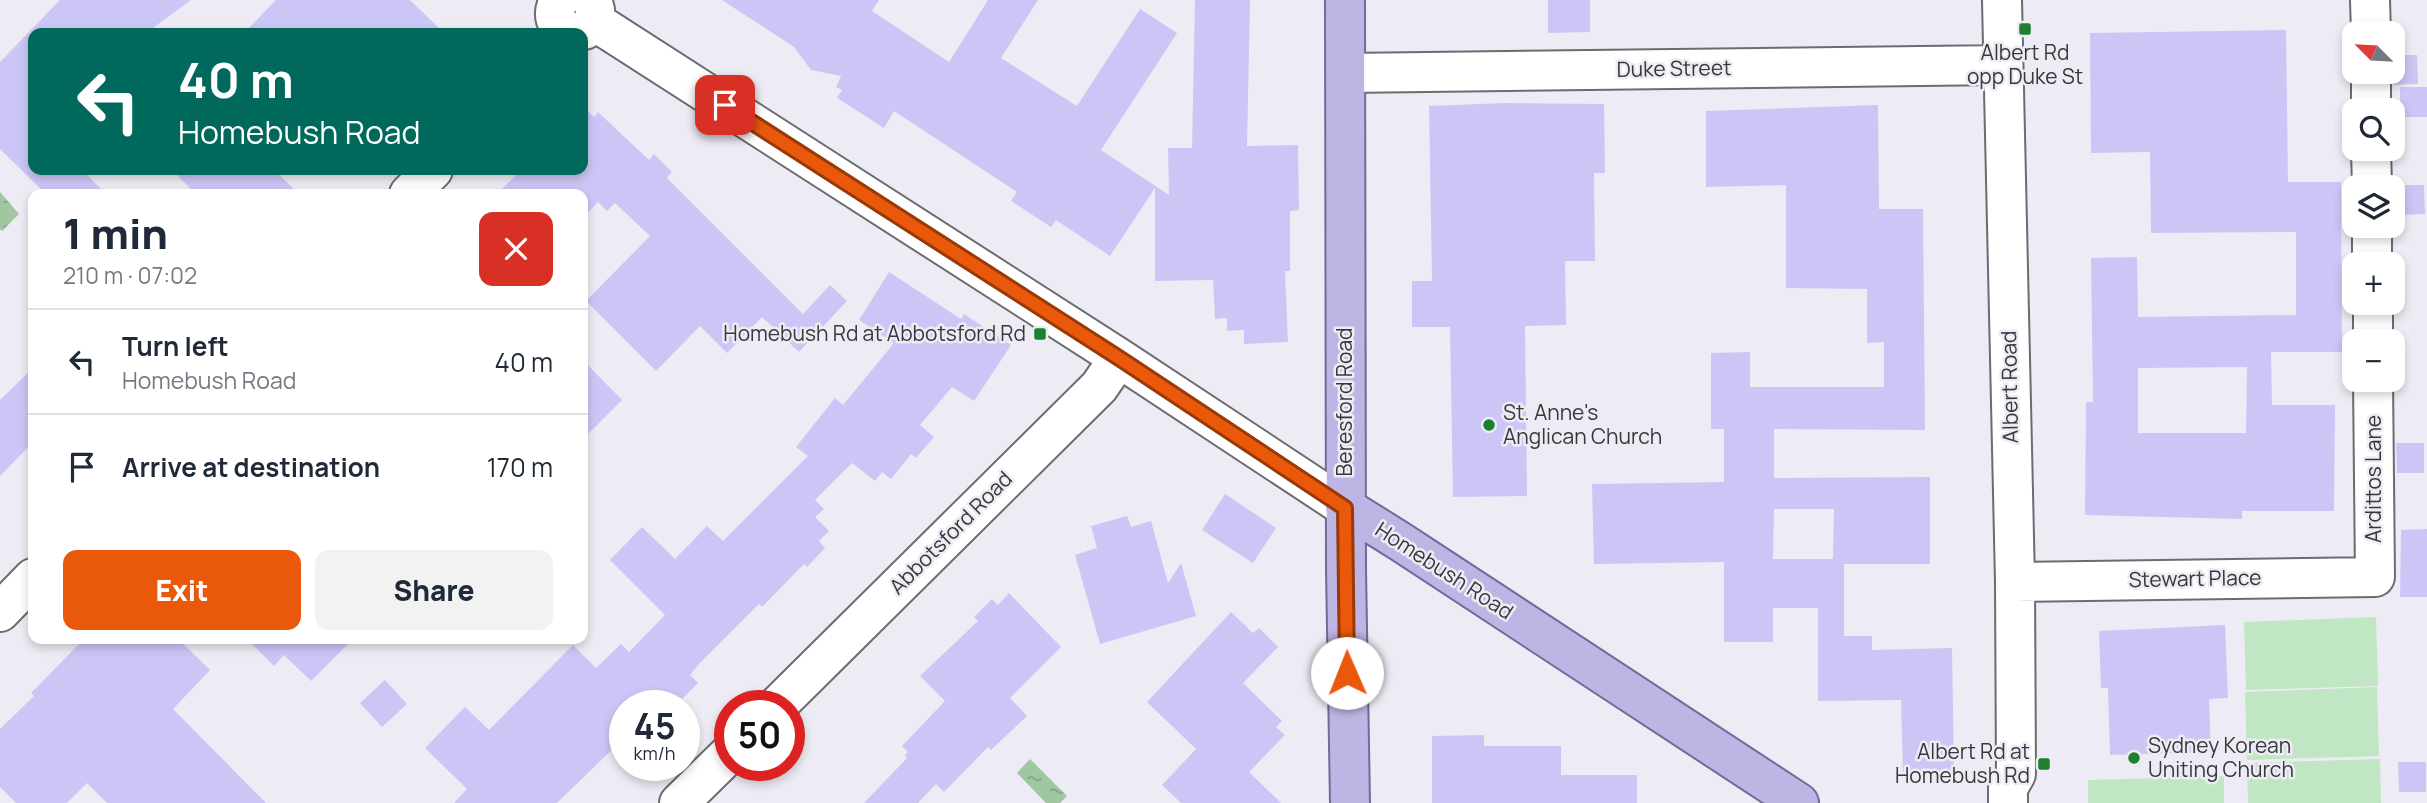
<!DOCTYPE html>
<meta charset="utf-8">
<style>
:root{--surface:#fff;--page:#f2f2f3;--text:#1f2937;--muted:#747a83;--line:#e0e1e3;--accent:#ea580c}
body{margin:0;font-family:Manrope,sans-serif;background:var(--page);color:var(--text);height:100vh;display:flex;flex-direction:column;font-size:26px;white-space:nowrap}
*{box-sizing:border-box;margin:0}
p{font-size:23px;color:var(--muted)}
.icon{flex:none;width:38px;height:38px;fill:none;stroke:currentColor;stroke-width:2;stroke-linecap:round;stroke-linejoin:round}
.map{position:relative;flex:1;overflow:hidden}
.drawer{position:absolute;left:28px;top:189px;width:560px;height:455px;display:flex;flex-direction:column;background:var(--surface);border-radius:14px;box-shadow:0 4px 10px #0003}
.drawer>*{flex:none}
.hud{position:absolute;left:28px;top:28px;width:560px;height:147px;border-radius:14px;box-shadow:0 4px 10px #0003;background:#00695c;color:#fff;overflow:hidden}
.needle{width:46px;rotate:294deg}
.fabs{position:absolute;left:2342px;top:21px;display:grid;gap:14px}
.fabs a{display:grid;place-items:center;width:63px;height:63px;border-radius:14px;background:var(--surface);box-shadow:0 4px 10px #0003;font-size:35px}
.speed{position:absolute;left:609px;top:690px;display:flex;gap:14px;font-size:35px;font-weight:700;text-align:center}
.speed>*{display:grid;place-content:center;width:91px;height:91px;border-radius:50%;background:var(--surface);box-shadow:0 4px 10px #0003;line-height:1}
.speed small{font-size:18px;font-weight:400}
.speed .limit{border:10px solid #d22;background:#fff;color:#111}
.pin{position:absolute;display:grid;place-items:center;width:60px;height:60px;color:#fff;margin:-30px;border-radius:14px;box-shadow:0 4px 10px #0006}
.me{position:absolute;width:77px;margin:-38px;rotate:359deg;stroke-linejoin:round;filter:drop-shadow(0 0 5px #0008)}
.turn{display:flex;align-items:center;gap:24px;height:147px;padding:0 35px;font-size:32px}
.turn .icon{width:91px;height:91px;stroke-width:2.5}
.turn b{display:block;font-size:49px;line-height:60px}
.round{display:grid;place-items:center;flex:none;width:74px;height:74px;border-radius:14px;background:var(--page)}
.headline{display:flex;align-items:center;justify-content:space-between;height:119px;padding:0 35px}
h1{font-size:42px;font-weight:800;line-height:52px}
.action{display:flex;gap:14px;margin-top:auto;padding:14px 35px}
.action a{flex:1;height:80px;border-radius:14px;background:var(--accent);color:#fff;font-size:28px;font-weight:800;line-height:80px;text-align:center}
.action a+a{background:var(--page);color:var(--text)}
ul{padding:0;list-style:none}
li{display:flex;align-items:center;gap:21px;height:105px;padding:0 35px;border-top:2px solid var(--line)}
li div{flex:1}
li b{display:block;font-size:26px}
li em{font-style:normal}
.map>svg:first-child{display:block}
.pitch{fill:#c1e6c3}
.water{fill:url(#water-ripples)}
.building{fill:#ccc6f6;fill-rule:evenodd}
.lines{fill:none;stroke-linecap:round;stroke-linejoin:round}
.minor-casing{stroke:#6c6b72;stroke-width:42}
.major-casing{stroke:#72699c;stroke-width:42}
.minor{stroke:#fff;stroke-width:38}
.major{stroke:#bdb5e3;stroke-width:38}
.route-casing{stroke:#983908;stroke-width:18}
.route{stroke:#ea580c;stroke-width:12}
.poi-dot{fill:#1f7f31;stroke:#edecf4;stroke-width:2.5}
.labels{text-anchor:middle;stroke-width:5;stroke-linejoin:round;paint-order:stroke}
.poi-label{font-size:21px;fill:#38373b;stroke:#edecf4;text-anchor:end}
.street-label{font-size:21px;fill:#38373b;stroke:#edecf4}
</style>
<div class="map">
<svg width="2427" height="803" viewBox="0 0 2427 803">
<defs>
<pattern id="water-ripples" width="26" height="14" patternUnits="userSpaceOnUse" patternTransform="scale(1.75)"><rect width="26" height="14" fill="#a0c7a2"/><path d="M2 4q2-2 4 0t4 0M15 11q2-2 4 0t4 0" fill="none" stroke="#83a285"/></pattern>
</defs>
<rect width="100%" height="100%" fill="#edecf4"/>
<!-- pitch -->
<path class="pitch" d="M 2376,617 L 2378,686 L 2246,690 L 2244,622 Z
M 2377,687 L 2379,756 L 2247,760 L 2245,692 Z
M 2380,759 L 2381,803 L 2248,803 L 2247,763 Z
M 2224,776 L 2224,803 L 2088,803 L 2088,780 Z"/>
<!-- water -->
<path class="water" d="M 0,192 L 19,214 L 2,231 L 0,229 Z
M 1030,759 L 1067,796 L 1060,803 L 1046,803 L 1017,773 Z"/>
<!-- building -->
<path class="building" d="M 60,0 L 191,0 L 146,33 L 33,33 L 33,170 L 82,170 L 106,194 L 46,194 L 0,149 L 0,62 Z
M 276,0 L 410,0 L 444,33 L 244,33 Z
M 722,0 L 879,0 L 872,11 L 949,62 L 988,0 L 1038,0 L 1001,58 L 1077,106 L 1140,9 L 1177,33 L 1101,150 L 1169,195 L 1168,148 L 1192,148 L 1195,0 L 1250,0 L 1247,146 L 1298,145 L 1299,210 L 1290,211 L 1290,271 L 1285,271 L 1288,342 L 1244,344 L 1244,330 L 1227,331 L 1227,318 L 1215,319 L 1213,280 L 1155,281 L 1155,188 L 1110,256 L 1056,220 L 1051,227 L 1011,201 L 1017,192 L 894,111 L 884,128 L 837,98 L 842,90 L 836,87 L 841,76 L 811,70 L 794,47 Z
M 1548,0 L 1590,0 L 1590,32 L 1548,33 Z
M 2286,30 L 2288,182 L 2341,182 L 2342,352 L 2271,352 L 2272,405 L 2335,405 L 2334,511 L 2242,511 L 2242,519 L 2085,515 L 2086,402 L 2093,402 L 2091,258 L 2137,257 L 2138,317 L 2296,315 L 2296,232 L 2151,233 L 2150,152 L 2091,153 L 2090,33 ZM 2247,367 L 2246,433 L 2138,433 L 2138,368 Z
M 2392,55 L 2417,55 L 2418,84 L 2393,85 Z
M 2400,87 L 2427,87 L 2427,117 L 2400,117 Z
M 1504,103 L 1604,104 L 1605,173 L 1594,173 L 1595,261 L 1565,261 L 1566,325 L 1525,326 L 1527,496 L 1453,497 L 1450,327 L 1412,327 L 1412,281 L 1432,281 L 1429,106 Z
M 1878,105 L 1879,209 L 1923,209 L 1925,430 L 1774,429 L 1774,478 L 1930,477 L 1930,564 L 1844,564 L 1844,636 L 1872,636 L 1872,650 L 1952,648 L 1954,772 L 1903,773 L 1901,700 L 1818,701 L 1818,608 L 1773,608 L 1773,642 L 1724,642 L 1724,562 L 1594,564 L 1592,484 L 1724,482 L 1724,429 L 1711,429 L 1711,353 L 1750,352 L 1750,387 L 1884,387 L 1884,342 L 1867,343 L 1867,289 L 1786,288 L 1786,185 L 1706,187 L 1706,111 ZM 1774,509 L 1834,509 L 1833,559 L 1773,559 Z
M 583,106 L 594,117 L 598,112 L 649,160 L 654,154 L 672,172 L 667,178 L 803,314 L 830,285 L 847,301 L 799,352 L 762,317 L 727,353 L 700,326 L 656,371 L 586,301 L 650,236 L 615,203 L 607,211 L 598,202 L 583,218 L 583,194 L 497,194 L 521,170 L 583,170 Z
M 172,170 L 274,170 L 299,194 L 196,194 Z
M 2397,185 L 2424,185 L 2425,214 L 2397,215 Z
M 889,272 L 961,319 L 964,314 L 1011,345 L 974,401 L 952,387 L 920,425 L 934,437 L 916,458 L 911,454 L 891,479 L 882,472 L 875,481 L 852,463 L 815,500 L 824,509 L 815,517 L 829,531 L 819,541 L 825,548 L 807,567 L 804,564 L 762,607 L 759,604 L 698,665 L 690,675 L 698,683 L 676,705 L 625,705 L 625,737 L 557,803 L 454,803 L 467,789 L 425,748 L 465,707 L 489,730 L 573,645 L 596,668 L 621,644 L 629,652 L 665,615 L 610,560 L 642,527 L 675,559 L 707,526 L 723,541 L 808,456 L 796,447 L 835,398 L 843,405 L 894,343 L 859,320 Z
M 583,360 L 622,400 L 583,439 Z
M 33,368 L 33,442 L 0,476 L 0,400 Z
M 2396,443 L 2424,443 L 2424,473 L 2397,473 Z
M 1225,494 L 1276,528 L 1253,563 L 1202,530 Z
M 1127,516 L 1131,527 L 1151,521 L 1168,583 L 1181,563 L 1196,616 L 1100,644 L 1075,555 L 1097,548 L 1091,526 Z
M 2427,529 L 2427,597 L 2400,597 L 2401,530 Z
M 1009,593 L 1061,647 L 1010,698 L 1027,716 L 991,750 L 988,747 L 944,792 L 936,784 L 918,803 L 864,803 L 907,758 L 905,755 L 908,752 L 902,746 L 945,701 L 920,676 L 978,621 L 974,617 L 992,599 L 998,605 Z
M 1231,612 L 1253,633 L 1259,628 L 1278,647 L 1243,683 L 1282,721 L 1276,727 L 1285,735 L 1249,772 L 1281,803 L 1181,803 L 1162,785 L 1196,749 L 1147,702 Z
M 2225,625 L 2228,698 L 2209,699 L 2211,752 L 2110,755 L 2108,688 L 2101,688 L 2099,631 Z
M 84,639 L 178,639 L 210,670 L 173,709 L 266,803 L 107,803 L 87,783 L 67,803 L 16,803 L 0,787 L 0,729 L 34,696 L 31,693 Z
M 247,639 L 353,639 L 311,681 L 284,655 L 274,666 Z
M 385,680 L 407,704 L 382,727 L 360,703 Z
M 1484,735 L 1484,746 L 1561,746 L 1561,775 L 1637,775 L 1637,803 L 1432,803 L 1432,736 Z
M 2398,762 L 2426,762 L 2426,792 L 2399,792 Z"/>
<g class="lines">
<!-- minor casing -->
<g class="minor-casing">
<path id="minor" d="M 559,0 C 537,41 612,43 592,1
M 2002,0 L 2015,582 L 2016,774 L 2008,788 L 2008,803
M 2370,0 L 2371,33
M 594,21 L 1119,358 L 1345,507
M 2371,72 L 2371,110
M 1346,73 L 2003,65
M 2371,149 L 2372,187
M 409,194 L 433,170
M 2372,226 L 2372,264
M 2373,303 L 2373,341
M 2015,582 L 2375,577 L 2373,380
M 0,612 L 33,578
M 778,705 L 1099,387 L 1119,358
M 679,803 L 730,753"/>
</g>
<!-- major casing -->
<g class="major-casing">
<path id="major" d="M 1345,0 L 1346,569 L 1350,803
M 1345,507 L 1401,542 L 1799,803"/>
</g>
<!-- minor -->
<use href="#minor" class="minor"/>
<!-- major -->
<use href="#major" class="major"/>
</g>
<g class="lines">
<!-- route casing -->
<g class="route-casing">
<path id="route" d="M 725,105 L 1119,358 L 1345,508 L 1347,673"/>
</g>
<!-- route -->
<use href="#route" class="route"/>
</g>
<!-- markers -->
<g class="poi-dot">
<rect x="2018" y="22" width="14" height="14" rx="3.5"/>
<rect x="1033" y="327" width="14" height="14" rx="3.5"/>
<circle cx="1489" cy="425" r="7"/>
<circle cx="2134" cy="758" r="7"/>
<rect x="2037" y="757" width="14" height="14" rx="3.5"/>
</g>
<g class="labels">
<!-- poi labels -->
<g class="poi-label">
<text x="2025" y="60" text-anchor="middle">Albert Rd<tspan x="2025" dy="24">opp Duke St</tspan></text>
<text x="1026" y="341">Homebush Rd at Abbotsford Rd</text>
<text x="1503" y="420" text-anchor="start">St. Anne's<tspan x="1503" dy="24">Anglican Church</tspan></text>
<text x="2148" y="753" text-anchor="start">Sydney Korean<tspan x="2148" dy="24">Uniting Church</tspan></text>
<text x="2030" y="759">Albert Rd at<tspan x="2030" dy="24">Homebush Rd</tspan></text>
</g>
<!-- street labels -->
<g class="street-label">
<text transform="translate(1674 69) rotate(-1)" y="7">Duke Street</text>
<text transform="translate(2010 387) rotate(-91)" y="7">Albert Road</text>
<text transform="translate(1345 402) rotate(-90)" y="7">Beresford Road</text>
<text transform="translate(2374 479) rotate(-90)" y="7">Ardittos Lane</text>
<text transform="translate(951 533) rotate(-45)" y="7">Abbotsford Road</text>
<text transform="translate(1444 571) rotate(33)" y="7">Homebush Road</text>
<text transform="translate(2195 579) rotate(-1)" y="7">Stewart Place</text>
</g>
</g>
</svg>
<div class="fabs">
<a><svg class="needle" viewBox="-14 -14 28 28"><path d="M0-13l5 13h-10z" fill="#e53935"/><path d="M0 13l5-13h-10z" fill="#747a83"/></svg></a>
<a><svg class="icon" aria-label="search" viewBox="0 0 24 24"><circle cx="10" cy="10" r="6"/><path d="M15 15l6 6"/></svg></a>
<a><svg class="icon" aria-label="layers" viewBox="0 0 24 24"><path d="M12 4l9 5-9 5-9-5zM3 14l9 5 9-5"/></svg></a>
<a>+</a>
<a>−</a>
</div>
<div class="speed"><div>45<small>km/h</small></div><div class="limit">50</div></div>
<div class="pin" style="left:725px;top:105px;background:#d93025"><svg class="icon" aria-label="arrive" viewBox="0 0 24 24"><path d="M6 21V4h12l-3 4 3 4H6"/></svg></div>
<svg class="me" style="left:1347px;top:673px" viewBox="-20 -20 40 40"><circle r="19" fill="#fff"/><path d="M0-13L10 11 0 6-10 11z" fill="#ea580c"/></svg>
<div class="hud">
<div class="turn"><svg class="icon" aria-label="left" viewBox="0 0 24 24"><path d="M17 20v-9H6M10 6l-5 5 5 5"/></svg><div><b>40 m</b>Homebush Road</div></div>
</div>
<section class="drawer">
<div class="headline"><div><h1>1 min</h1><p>210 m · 07:02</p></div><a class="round" style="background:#d93025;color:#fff"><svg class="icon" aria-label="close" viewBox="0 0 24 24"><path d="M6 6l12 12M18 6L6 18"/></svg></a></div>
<ul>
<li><svg class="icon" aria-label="left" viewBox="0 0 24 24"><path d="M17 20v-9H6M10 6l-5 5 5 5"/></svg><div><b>Turn left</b><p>Homebush Road</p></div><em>40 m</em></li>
<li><svg class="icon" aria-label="arrive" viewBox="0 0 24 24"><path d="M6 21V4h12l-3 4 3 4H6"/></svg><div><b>Arrive at destination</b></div><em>170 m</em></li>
</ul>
<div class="action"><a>Exit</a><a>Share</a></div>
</section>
</div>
